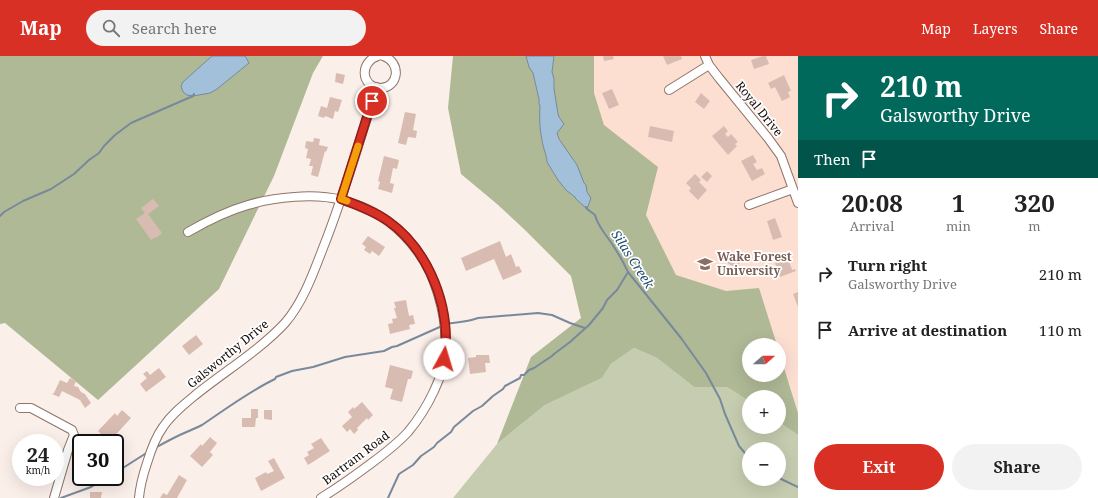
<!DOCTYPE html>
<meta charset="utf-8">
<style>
:root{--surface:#fff;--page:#f2f2f2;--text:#222;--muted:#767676;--accent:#d93025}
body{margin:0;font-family:"Noto Serif",serif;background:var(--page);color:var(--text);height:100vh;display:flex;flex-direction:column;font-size:15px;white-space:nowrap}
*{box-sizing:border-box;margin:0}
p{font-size:13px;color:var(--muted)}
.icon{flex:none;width:22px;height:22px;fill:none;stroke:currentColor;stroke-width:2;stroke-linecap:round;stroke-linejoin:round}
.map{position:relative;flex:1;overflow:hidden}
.drawer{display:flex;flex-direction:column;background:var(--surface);width:300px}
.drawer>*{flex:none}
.hud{background:#00695c;color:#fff;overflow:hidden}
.needle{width:26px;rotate:69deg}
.tools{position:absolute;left:742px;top:282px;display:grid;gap:8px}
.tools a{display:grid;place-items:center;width:44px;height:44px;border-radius:50%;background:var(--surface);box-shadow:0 4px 16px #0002;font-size:20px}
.speed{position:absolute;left:12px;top:378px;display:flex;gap:8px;font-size:20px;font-weight:700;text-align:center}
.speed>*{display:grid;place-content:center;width:52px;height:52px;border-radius:50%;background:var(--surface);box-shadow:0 4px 16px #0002;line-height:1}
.speed small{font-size:10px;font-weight:400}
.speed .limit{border:2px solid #111;border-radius:6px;background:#fff;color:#111}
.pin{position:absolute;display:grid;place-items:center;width:34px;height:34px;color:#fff;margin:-17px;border:2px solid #fff;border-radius:50%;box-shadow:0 1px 4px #0007}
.me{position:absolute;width:44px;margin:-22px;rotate:6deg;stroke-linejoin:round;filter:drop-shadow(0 0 3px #0008)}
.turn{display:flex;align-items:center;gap:14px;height:84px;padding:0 16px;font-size:18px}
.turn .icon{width:52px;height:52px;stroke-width:2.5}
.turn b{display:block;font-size:28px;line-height:34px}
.then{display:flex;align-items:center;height:38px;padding:0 16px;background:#0003;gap:8px;font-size:15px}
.eta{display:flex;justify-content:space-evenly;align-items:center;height:68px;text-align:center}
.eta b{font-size:24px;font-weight:700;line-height:28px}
.button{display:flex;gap:8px;margin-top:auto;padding:8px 16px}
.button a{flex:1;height:46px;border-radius:24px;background:var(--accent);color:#fff;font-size:16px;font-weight:700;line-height:46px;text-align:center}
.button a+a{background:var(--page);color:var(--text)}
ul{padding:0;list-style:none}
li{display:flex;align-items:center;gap:12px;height:56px;padding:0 16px}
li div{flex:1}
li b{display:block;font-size:15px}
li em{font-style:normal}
header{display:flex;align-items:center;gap:24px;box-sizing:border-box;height:56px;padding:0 20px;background:var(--accent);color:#fff}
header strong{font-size:19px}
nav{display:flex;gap:22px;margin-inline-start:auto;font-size:14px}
.search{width:280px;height:36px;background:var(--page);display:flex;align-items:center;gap:10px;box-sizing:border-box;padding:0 14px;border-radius:22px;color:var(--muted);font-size:15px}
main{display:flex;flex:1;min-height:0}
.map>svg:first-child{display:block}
.built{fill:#fddfd2;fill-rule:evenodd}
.green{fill:#c5ccaf;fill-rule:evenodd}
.forest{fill:#b0b996}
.water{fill:#a3c0db;stroke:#78899b}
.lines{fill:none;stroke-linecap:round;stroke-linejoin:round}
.stream{stroke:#78899b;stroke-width:2}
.building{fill:#d9bcb1}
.minor-casing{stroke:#8e7469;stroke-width:10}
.minor{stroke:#fff;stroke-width:8}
.route-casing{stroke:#8d1f18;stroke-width:10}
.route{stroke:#d93025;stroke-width:7}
.slow{stroke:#f59e0b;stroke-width:7}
.labels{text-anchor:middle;stroke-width:3.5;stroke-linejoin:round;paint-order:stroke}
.street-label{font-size:12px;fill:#130906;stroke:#fff}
.education-label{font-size:12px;font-weight:bold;fill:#785e54;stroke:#fff;text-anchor:start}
.water-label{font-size:13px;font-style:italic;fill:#214e73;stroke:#fff}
</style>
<header>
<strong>Map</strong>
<div class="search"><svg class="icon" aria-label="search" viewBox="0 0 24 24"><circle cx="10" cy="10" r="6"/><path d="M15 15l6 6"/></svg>Search here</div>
<nav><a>Map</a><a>Layers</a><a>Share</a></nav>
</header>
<main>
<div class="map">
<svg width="798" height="442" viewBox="0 0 798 442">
<rect width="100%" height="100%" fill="#fbefea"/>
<!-- built -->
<path class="built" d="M 570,0 L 798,0 L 798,379 L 779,366 L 779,341 L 749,341 L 749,345 L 727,331 L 694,331 ZM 749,289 L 779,289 L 779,319 L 749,319 Z"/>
<!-- green -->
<path class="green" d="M 634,292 L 657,302 L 694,331 L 727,331 L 749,345 L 749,371 L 779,371 L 779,366 L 798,379 L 798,442 L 453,442 L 497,388 L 545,349 L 602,322 L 611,308 ZM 749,393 L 779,393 L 779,423 L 749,423 Z"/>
<!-- forest -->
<path class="forest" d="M 0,0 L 323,0 L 313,17 L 274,120 L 219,233 L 98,344 L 5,267 L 0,268 Z
M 453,0 L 594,0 L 594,37 L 604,69 L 658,111 L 646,159 L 676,219 L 726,235 L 759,232 L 777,289 L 749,289 L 749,319 L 779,319 L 779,296 L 798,357 L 798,379 L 779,366 L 779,341 L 749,341 L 749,345 L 727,331 L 694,331 L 657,302 L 634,292 L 611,308 L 602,322 L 545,349 L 497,388 L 531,301 L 581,262 L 571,220 L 525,174 L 497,148 L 461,118 L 448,52 Z"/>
<!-- water -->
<path class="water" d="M 212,0 L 245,0 L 249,7 L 217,33 L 210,37 L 193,40 L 187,39 L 183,36 L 181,30 L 183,26 Z
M 526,0 L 554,0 L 552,16 L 554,23 L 554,33 L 558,58 L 559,61 L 564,68 L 557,77 L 559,83 L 577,109 L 584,127 L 586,129 L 587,136 L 591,142 L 587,153 L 576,143 L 575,141 L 566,134 L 558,124 L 547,106 C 547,101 545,97 544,93 C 540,79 539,63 540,50 L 539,48 L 539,43 L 533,17 L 529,11 Z"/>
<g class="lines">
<!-- stream -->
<path class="stream" d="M 586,151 L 587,153 L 595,159 C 597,167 601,172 605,178 C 614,190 622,203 628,216 L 681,282 L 706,317 L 720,343 L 725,358 L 739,390 L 749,402
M 0,160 L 4,156 L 23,145 L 51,133 L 74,118 L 89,104 L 99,97 L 104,90 L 115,79 L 131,67 L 193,40 L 194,38
M 446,268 C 457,266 468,266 478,262 L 538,257 L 552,259 L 570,267 L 585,272
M 155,392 C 164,387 173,382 182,378 C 189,375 196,372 202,369 C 226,353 248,336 275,323 L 276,321 L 292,315 L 313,311 L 345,301 L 384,295 L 392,291 L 397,290 L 442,270
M 115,417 L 148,396
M 779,422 L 798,431
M 61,442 L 91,431 L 109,421
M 388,442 L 399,418 L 413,409 L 421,400 L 434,391 L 437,387 L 451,376 L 454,371 L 473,355 L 482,350 L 493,340 L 503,333 L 505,330 L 520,322 L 521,319 L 524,319 L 529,314 L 534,312 L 552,300 L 554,298 L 570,286 L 589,269 L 603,252 L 607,244 L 617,234 L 628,216"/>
</g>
<!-- building -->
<path class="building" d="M 603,0 L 613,0 L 614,3 L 604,5 Z
M 663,0 L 681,0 L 682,3 L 667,9 Z
M 763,0 L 766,0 L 769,8 L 754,13 L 751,4 Z
M 336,17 L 345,19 L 343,28 L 335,26 Z
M 784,19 L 791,35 L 788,36 L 790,41 L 782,45 L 775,31 L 771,33 L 768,27 Z
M 612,33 L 619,49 L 609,53 L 602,37 Z
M 701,37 L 710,45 L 704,53 L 695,46 Z
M 330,41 L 342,44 L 338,56 L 335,55 L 333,63 L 325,60 L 324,62 L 318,60 L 321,50 L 327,52 Z
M 405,56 L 416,58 L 413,74 L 417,75 L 416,82 L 408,81 L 406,89 L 398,87 Z
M 650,70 L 674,75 L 672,86 L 648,81 Z
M 724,70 L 728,75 L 725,78 L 728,81 L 731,78 L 738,86 L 735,88 L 737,90 L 728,99 L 712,80 Z
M 314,82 L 320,83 L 319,89 L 328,91 L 326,96 L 325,95 L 318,121 L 311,119 L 313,110 L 309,110 L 311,103 L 306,102 L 308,93 L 305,92 L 306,85 L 313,86 Z
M 753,99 L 757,106 L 753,108 L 757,114 L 762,112 L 765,118 L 752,125 L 741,105 Z
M 384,100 L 399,104 L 397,113 L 393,112 L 390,127 L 394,128 L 392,137 L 378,133 L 380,126 L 378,125 Z
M 707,115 L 712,120 L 707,126 L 701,121 Z
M 695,118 L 701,124 L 699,126 L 707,134 L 698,144 L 689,135 L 691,132 L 686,127 Z
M 153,143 L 159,150 L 148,158 L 162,177 L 156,182 L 155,181 L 151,184 L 136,163 L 145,157 L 141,152 Z
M 775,162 L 782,181 L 773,184 L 767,165 Z
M 368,180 L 385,191 L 379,200 L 372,195 L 370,198 L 364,194 L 366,191 L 362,188 Z
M 500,185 L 506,201 L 511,198 L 516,211 L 519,210 L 522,216 L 503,224 L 494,203 L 466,215 L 461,202 Z
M 723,194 L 742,202 L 737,212 L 719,203 Z
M 788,202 L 792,214 L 795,213 L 796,215 L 780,221 L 775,207 Z
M 798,236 L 798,251 L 793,238 Z
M 406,244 L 409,260 L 413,259 L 415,268 L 409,269 L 410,273 L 390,278 L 388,268 L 393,267 L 392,263 L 397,262 L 394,252 L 396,252 L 394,246 Z
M 196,279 L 203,288 L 189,299 L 182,290 Z
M 476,299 L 489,299 L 490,307 L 485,307 L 486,316 L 470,318 L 468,302 L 476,301 Z
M 390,309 L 413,315 L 411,323 L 408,323 L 402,346 L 390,343 L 393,333 L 385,331 Z
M 159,312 L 166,321 L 146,336 L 140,328 L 147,322 L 143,318 L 147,315 L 150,319 Z
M 70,322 L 76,325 L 74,330 L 78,331 L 81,336 L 85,338 L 91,347 L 85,352 L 80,344 L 62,335 L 59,341 L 52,338 L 54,337 L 60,324 L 67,327 Z
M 362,346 L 373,359 L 368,364 L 367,362 L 357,372 L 358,374 L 354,378 L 350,373 L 347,376 L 342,370 L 352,361 L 348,356 L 353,351 L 354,353 Z
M 251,353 L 258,353 L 258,362 L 256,362 L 255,371 L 242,371 L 242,362 L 251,362 Z
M 122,354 L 131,362 L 109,386 L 98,375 L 115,357 L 117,360 Z
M 264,354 L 272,354 L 272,364 L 264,363 Z
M 210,381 L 217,387 L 210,396 L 213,399 L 202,411 L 190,400 L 201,388 L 202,390 Z
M 321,382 L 330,395 L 308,409 L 304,402 L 309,399 L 307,396 L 314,392 L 311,388 Z
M 21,384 L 27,387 L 21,387 L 21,398 L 16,396 Z
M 274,402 L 285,422 L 261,435 L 255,422 L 266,416 L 267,418 L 274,415 L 268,405 Z
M 179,419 L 187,424 L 177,442 L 160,442 L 163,437 L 167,439 Z
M 90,436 L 102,436 L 101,442 L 90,442 Z"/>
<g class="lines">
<!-- minor casing -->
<g class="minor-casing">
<path id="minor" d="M 378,0 C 359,6 361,31 380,32 C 399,32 402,6 383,0
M 705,0 L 709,9 L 719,22 L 768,82 L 781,100 L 798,147
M 669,34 L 709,9
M 749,149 L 793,133
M 188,176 C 207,165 227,155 248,149 C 274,141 315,137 341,144 C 389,155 425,192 438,238 C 448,270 449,305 434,335 C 427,350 418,364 408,376 C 398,387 385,397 373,406 C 357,418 339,431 321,442
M 20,352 L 31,352 L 72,374 L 74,379 L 68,394 L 54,442
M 139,442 C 140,429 143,419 147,407 C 151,394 155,382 163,371 C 171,359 182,350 193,341 C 222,317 259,295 285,267 C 303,246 313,218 323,192 C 344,140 359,85 377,31"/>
</g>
<!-- minor -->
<use href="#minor" class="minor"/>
</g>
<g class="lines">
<!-- route casing -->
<g class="route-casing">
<path id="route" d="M 372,45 L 341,143 C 357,149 374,155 388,165 C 425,191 446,240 446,284 C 446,290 445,297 444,303"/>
</g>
<!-- route -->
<use href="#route" class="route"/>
<!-- slow -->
<path class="slow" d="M 347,145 L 341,143 L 358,90"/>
</g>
<!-- icons -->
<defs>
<g id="university-bare" transform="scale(1.2)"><path d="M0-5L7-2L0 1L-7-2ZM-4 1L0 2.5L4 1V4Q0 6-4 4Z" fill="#8d6e63" stroke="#fff" stroke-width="2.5" paint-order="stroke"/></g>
</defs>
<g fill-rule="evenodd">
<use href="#university-bare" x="705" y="208"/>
</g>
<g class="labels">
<!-- street labels -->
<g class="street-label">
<text transform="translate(759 53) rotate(51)" y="4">Royal Drive</text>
<text transform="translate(228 298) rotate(-39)" y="4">Galsworthy Drive</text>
<text transform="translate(356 402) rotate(-37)" y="4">Bartram Road</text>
</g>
<!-- education labels -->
<g class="education-label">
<text x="717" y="205">Wake Forest<tspan x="717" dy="14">University</tspan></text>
</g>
<!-- water labels -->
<g class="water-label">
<text transform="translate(633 203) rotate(57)" y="5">Silas Creek</text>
</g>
</g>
</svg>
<div class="tools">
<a><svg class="needle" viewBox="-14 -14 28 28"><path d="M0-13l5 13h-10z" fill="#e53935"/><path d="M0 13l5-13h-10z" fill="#767676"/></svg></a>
<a>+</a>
<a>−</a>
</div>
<div class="speed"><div>24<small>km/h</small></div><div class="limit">30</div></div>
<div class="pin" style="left:372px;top:45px;background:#d93025"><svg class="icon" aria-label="arrive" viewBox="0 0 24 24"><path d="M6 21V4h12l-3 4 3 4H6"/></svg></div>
<svg class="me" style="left:444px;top:303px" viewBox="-20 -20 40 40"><circle r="19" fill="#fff"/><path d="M0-13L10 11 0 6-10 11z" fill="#d93025"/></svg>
</div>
<section class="drawer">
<div class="hud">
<div class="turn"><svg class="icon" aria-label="right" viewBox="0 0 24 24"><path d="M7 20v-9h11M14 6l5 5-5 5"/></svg><div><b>210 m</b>Galsworthy Drive</div></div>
<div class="then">Then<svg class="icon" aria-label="arrive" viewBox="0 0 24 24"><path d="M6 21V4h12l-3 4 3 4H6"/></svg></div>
</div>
<div class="eta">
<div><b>20:08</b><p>Arrival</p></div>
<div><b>1</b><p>min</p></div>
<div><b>320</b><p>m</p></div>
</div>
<ul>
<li><svg class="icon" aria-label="right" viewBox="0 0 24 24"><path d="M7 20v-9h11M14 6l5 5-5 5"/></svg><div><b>Turn right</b><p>Galsworthy Drive</p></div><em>210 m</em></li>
<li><svg class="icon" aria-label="arrive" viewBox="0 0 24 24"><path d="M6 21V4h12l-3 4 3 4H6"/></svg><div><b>Arrive at destination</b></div><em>110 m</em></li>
</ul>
<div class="button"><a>Exit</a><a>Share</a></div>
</section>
</main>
